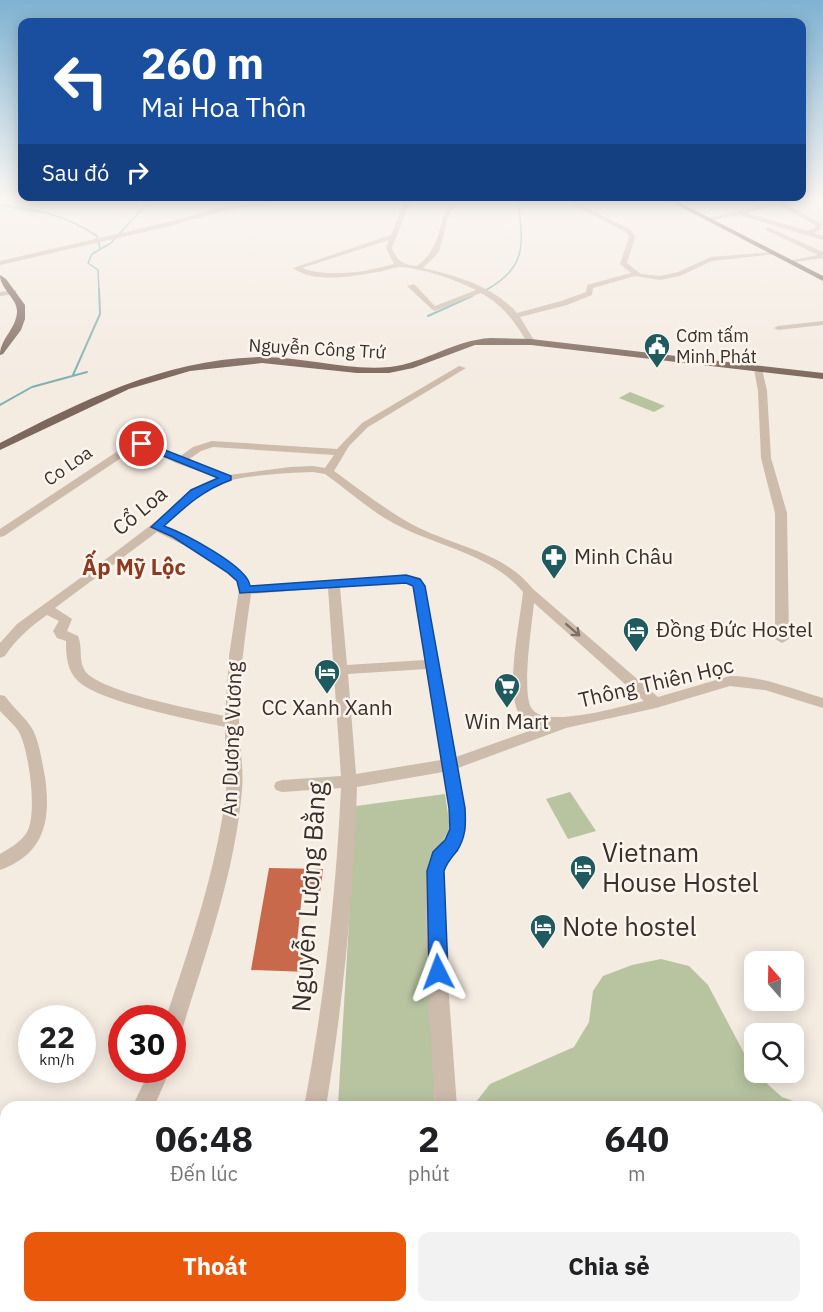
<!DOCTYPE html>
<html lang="vi">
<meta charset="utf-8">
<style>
:root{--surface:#fff;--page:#f2f2f2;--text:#202124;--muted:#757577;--accent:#ea580c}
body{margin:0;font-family:"IBM Plex Sans",sans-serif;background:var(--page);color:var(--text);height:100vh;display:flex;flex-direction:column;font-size:22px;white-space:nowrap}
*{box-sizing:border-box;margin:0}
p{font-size:20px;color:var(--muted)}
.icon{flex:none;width:33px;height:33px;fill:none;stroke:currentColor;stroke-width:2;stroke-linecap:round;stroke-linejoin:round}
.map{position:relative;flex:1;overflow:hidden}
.sheet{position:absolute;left:0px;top:1101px;width:824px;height:212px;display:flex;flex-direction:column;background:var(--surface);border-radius:18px 18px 0 0;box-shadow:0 3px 15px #0003}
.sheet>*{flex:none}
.banner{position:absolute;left:18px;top:18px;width:788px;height:183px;border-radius:12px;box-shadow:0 3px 15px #0003;background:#1a4fa0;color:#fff;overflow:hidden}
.needle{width:39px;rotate:340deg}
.buttons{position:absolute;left:744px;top:951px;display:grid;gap:12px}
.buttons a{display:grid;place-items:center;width:60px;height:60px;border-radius:12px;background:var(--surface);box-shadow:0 3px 15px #0003;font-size:30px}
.speed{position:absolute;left:18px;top:1005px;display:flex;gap:12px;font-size:30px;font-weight:700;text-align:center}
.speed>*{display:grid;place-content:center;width:78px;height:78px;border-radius:50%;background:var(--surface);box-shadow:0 3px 15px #0003;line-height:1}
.speed small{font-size:15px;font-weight:400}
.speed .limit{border:9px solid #d22;background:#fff;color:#111}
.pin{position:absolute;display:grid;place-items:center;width:51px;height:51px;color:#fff;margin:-26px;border:3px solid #fff;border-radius:50%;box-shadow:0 2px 6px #0007}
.me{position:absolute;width:66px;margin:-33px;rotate:357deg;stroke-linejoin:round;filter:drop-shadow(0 0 4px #0008)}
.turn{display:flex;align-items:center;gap:21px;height:126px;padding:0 24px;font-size:27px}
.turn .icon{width:78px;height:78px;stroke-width:2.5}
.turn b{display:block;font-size:42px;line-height:51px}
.then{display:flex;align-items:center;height:57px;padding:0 24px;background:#0003;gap:12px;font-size:22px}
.eta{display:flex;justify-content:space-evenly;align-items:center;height:102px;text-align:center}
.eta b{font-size:36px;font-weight:700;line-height:42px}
.cta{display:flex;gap:12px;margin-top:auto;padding:12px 24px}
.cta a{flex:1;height:69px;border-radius:12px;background:var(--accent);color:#fff;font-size:24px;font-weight:700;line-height:69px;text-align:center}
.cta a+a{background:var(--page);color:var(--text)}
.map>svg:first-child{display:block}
.green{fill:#b8c4a0}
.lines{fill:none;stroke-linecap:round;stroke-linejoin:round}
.stream-far1{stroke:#7fb0b2;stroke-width:1.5}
.stream{stroke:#7fb0b2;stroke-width:2}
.building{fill:#c8694b}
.minor{fill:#cdbbac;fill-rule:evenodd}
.major{fill:#7d675c;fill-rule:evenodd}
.oneway{stroke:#7d6f65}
.route{fill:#1a73e8;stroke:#114b97;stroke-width:1.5}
.labels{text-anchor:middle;stroke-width:5;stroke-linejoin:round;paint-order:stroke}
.far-poi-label{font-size:18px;fill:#3b302b;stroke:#fbf5ee;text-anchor:start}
.far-street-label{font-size:18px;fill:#3b302b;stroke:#fbf5ee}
.street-label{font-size:21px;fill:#3b302b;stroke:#fbf5ee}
.poi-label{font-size:21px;fill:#3b302b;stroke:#fbf5ee;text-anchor:start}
.neighbourhood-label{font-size:22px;font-weight:bold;fill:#8c3b22;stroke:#fbf5ee}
.near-poi-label{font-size:26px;fill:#3b302b;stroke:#fbf5ee;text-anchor:start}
.near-street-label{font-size:26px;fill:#3b302b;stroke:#fbf5ee}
</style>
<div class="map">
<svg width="823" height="1312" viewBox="0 0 823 1312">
<rect width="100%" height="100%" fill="#f4ebe1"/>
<!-- green -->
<path class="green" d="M 630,392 L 665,406 L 654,412 L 619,398 Z
M 570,792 L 596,831 L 568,839 L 546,799 Z
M 445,794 L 450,828 L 427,870 L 435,1107 L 354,1107 L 338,1104 L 356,806 Z
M 661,959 L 689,966 L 708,985 L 754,1072 L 782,1097 L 811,1107 L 472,1107 L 490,1084 L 574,1047 L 589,1022 L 593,991 L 603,976 L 632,965 Z
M 818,1109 L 823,1111 L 823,1312 L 492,1312 L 492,1306 L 818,1306 Z"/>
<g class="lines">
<!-- stream-far1 -->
<path class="stream-far1" d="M 0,205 C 40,211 62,213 97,236 L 100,248
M 486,290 C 530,266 522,241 518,197
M 99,291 L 98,270 L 88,263 L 92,254 L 111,243 L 153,197"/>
<!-- stream -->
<path class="stream" d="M 428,316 L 472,296
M 73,375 L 100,314 L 99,289
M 0,405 L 32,387 L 87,372"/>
</g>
<!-- building -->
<path class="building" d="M 269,868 L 323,869 L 320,894 L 302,894 L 297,942 L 313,942 L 309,972 L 251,970 Z"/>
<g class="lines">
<!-- minor -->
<path class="minor" d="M 296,197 L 310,197 L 226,210 L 170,226 L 0,265 L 0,261 L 169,222 L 225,206 Z
M 406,197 L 412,197 L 392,248 C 398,262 402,264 417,266 C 444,246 435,223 454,197 L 460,197 L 448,217 L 439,252 L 423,268 C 457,276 493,286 517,313 L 561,301 L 586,292 L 587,285 L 631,273 L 620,264 L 629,237 L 626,232 L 558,197 L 565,197 L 631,230 L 635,237 L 627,263 L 641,274 L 660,276 L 678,272 L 711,257 L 773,252 L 776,254 L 712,261 L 680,276 L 660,280 L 635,276 L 593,288 L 592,295 L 567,305 L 520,317 L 535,342 L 531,344 L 528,344 C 515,322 504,306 481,293 L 434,311 L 407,286 L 414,284 L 435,306 L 476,290 C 454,279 425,269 401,267 C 394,267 385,271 378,272 C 354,276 314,284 293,268 L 391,235 ZM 389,240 L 386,248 L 394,264 C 368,272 328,278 302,268 Z
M 788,197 L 796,197 L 782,202 L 822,224 L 821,229 L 814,233 L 823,236 L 823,240 L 739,215 L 707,221 L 704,219 L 752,208 ZM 777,204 L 817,226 L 816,227 L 808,231 L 747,213 Z
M 766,228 L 770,228 L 823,252 L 823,258 L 788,263 L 788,261 L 818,255 L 766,230 Z
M 13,290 L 16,290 L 16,294 L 0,296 L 0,292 Z
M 823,321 L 823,325 L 778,330 L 774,328 L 778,326 Z
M 459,366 L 466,368 L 368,427 L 349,446 L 334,471 C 357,488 381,506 406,521 C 448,546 501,549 533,589 L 658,697 L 730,676 C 763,676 792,689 823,698 L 823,708 L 765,690 L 730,686 L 656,708 L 566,728 L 458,768 L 466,829 L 457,850 L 447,862 L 444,871 L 444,927 L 457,1107 L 435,1107 C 431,1030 422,951 426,874 C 427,856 444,847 449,831 C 454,814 446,789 443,772 L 357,787 C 354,894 343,1002 326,1107 L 304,1107 C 324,1002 336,895 341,788 L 282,792 L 276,790 L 274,786 L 276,782 L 282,780 L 341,776 L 328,588 L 251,594 C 245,636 239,679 239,721 C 239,744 244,767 242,790 C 235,872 206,952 182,1030 L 179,1037 L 172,1040 L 172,1018 L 166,1018 C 190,945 217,869 226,791 C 228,770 225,748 225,727 C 193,720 99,702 78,681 C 67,671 66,655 66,641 L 57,638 L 53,631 L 59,621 L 47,615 C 30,627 16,639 5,656 L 0,658 L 0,643 L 17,624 C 62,591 107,559 151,525 C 173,508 190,486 218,478 L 176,463 L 147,449 L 136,448 L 4,536 L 0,537 L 0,529 L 130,443 L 153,444 L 179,457 L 193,447 L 212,441 L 337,449 L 362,423 ZM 213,447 L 334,455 L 325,468 L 313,466 L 290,467 L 229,475 L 188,460 L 201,451 ZM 313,472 L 325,474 C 349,491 375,515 401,527 C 441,547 494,556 523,592 C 520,622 505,689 519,714 C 524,722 535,725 543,726 L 456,757 L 425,586 L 420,579 L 406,575 L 250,586 C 246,565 184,534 164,526 C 179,513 193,497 211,487 C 233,475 287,473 313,472 ZM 157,532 L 198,552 L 237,581 L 239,590 L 229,656 L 225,716 C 197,710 100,692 85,671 C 78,660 83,647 78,636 L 67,631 L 72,619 L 55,608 ZM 406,583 L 413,586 L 425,660 L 347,665 L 340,587 ZM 534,603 L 644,701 C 623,706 546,729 532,709 C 521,694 532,624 534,603 ZM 426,669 L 441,760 L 356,774 L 348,674 Z
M 758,366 L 762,369 L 767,391 L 771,458 L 787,513 L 789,639 L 782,643 L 775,639 L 775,513 L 761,458 L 758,391 L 754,369 Z
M 0,695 L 5,696 C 14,709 27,718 34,732 C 40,746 42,762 45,777 C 51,820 45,854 0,870 L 0,854 C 10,848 23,841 28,830 C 37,810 29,751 19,732 C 14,724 6,718 0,711 Z
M 150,1070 L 170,1070 L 154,1107 L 132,1107 Z
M 25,1306 L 49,1306 L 48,1312 L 24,1312 Z
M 241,1306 L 265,1306 L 263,1312 L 239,1312 Z
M 456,1306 L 480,1306 L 480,1312 L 456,1312 Z"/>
<!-- major -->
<path class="major" d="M 662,197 L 669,197 L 823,276 L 823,281 Z
M 0,275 L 6,279 L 25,305 L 25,319 L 21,330 L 3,354 L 0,355 C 0,339 16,329 17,312 C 18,299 0,289 0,275 Z
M 491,338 L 531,339 L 823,373 L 823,379 L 531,345 L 475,345 L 413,368 L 389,373 L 357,373 L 262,363 L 190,371 L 129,389 L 0,450 L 0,443 C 83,400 167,358 263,357 C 305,357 347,371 390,367 C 425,363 454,340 491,338 Z"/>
</g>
<!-- one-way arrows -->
<defs><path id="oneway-shaft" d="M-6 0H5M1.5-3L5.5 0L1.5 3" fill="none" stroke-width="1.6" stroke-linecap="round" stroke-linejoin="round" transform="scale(1.5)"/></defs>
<use class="oneway" href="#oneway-shaft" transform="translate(573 630) rotate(41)"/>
<!-- sky -->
<linearGradient id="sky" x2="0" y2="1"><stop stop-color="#7eb2d2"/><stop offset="0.52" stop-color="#faf6f2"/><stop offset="1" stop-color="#faf6f2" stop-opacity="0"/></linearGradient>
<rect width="823" height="380" fill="url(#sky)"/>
<!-- route -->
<path class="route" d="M 142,441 L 231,476 L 231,480 C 203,490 186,506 164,526 C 183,533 248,566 250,586 L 406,575 L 420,579 L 425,586 L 465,808 C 466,824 466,837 457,851 C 451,858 447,862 444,871 L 448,972 L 445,979 L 438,982 L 431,979 L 429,972 L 427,871 L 433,852 L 445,840 L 450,829 L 449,808 L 413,586 L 406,583 L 240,593 L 237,581 L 227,572 L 173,537 L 151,527 L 191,490 L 218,478 L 139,446 L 137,444 Z"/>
<!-- icons -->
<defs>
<g id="civic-pin" transform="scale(1.35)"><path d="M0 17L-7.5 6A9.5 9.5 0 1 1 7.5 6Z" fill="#1f5a5e" stroke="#fbf5ee"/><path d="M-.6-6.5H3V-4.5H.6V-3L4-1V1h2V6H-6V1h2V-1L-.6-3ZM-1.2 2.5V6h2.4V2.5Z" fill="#fff"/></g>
<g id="pharmacy-pin" transform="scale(1.35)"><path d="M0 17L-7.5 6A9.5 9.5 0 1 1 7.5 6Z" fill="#1f5a5e" stroke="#fbf5ee"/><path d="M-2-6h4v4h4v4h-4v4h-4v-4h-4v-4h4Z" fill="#fff"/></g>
<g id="hotel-pin" transform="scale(1.35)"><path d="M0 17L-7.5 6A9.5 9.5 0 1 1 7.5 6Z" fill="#1f5a5e" stroke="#fbf5ee"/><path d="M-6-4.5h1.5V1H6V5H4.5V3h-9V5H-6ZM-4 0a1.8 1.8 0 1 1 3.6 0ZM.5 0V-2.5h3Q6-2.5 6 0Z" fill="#fff"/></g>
<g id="supermarket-pin" transform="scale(1.35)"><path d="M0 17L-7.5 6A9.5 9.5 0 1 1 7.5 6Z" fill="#1f5a5e" stroke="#fbf5ee"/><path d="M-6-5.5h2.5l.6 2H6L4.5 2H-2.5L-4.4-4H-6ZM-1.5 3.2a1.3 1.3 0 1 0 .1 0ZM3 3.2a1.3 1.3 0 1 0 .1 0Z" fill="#fff"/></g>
</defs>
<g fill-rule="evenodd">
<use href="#civic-pin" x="657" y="346"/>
<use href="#pharmacy-pin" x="554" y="557"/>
<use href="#hotel-pin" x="636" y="630"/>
<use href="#hotel-pin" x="327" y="672"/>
<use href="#supermarket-pin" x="507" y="686"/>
<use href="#hotel-pin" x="583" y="868"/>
<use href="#hotel-pin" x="543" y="927"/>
</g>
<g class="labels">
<!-- far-poi labels -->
<g class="far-poi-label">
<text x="676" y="342">Cơm tấm<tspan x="676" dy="21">Minh Phát</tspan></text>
</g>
<!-- far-street labels -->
<g class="far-street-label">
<text transform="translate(317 349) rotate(3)" y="6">Nguyễn Công Trứ</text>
<text transform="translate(68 466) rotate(-35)" y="6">Co Loa</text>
</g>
<!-- street labels -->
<g class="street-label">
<text transform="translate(140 511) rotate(-40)" y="7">Cổ Loa</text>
<text transform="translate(656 683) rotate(-13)" y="7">Thông Thiên Học</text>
<text transform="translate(232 739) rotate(-88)" y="7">An Dương Vương</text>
</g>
<!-- poi labels -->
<g class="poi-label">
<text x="574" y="564">Minh Châu</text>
<text x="656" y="637">Đồng Đức Hostel</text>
<text x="327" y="715" text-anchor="middle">CC Xanh Xanh</text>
<text x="507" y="729" text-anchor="middle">Win Mart</text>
</g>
<!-- neighbourhood labels -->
<g class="neighbourhood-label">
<text x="134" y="575">Ấp Mỹ Lộc</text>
</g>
<!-- near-poi labels -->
<g class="near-poi-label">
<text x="602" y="862">Vietnam<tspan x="602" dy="30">House Hostel</tspan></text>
<text x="562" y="936">Note hostel</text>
</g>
<!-- near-street labels -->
<g class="near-street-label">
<text transform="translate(309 897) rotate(-86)" y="9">Nguyễn Lương Bằng</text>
</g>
</g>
</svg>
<div class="buttons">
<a><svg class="needle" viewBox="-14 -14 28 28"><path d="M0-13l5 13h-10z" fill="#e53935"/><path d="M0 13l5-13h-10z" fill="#757577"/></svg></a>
<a><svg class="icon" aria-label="search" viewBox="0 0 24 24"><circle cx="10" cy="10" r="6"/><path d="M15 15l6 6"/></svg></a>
</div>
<div class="speed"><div>22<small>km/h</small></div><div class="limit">30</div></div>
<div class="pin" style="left:142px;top:444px;background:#d93025"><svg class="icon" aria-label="arrive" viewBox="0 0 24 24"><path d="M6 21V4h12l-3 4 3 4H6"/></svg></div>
<svg class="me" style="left:438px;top:972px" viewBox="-20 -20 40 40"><path d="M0-17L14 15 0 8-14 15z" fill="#1a73e8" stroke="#fff" stroke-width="4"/></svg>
<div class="banner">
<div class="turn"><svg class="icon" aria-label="left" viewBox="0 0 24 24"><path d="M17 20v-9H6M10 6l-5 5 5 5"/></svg><div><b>260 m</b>Mai Hoa Thôn</div></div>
<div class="then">Sau đó<svg class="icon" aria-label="right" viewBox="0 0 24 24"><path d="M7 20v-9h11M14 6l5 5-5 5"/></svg></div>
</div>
<section class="sheet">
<div class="eta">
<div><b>06:48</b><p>Đến lúc</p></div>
<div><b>2</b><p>phút</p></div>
<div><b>640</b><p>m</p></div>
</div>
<div class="cta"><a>Thoát</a><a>Chia sẻ</a></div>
</section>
</div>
